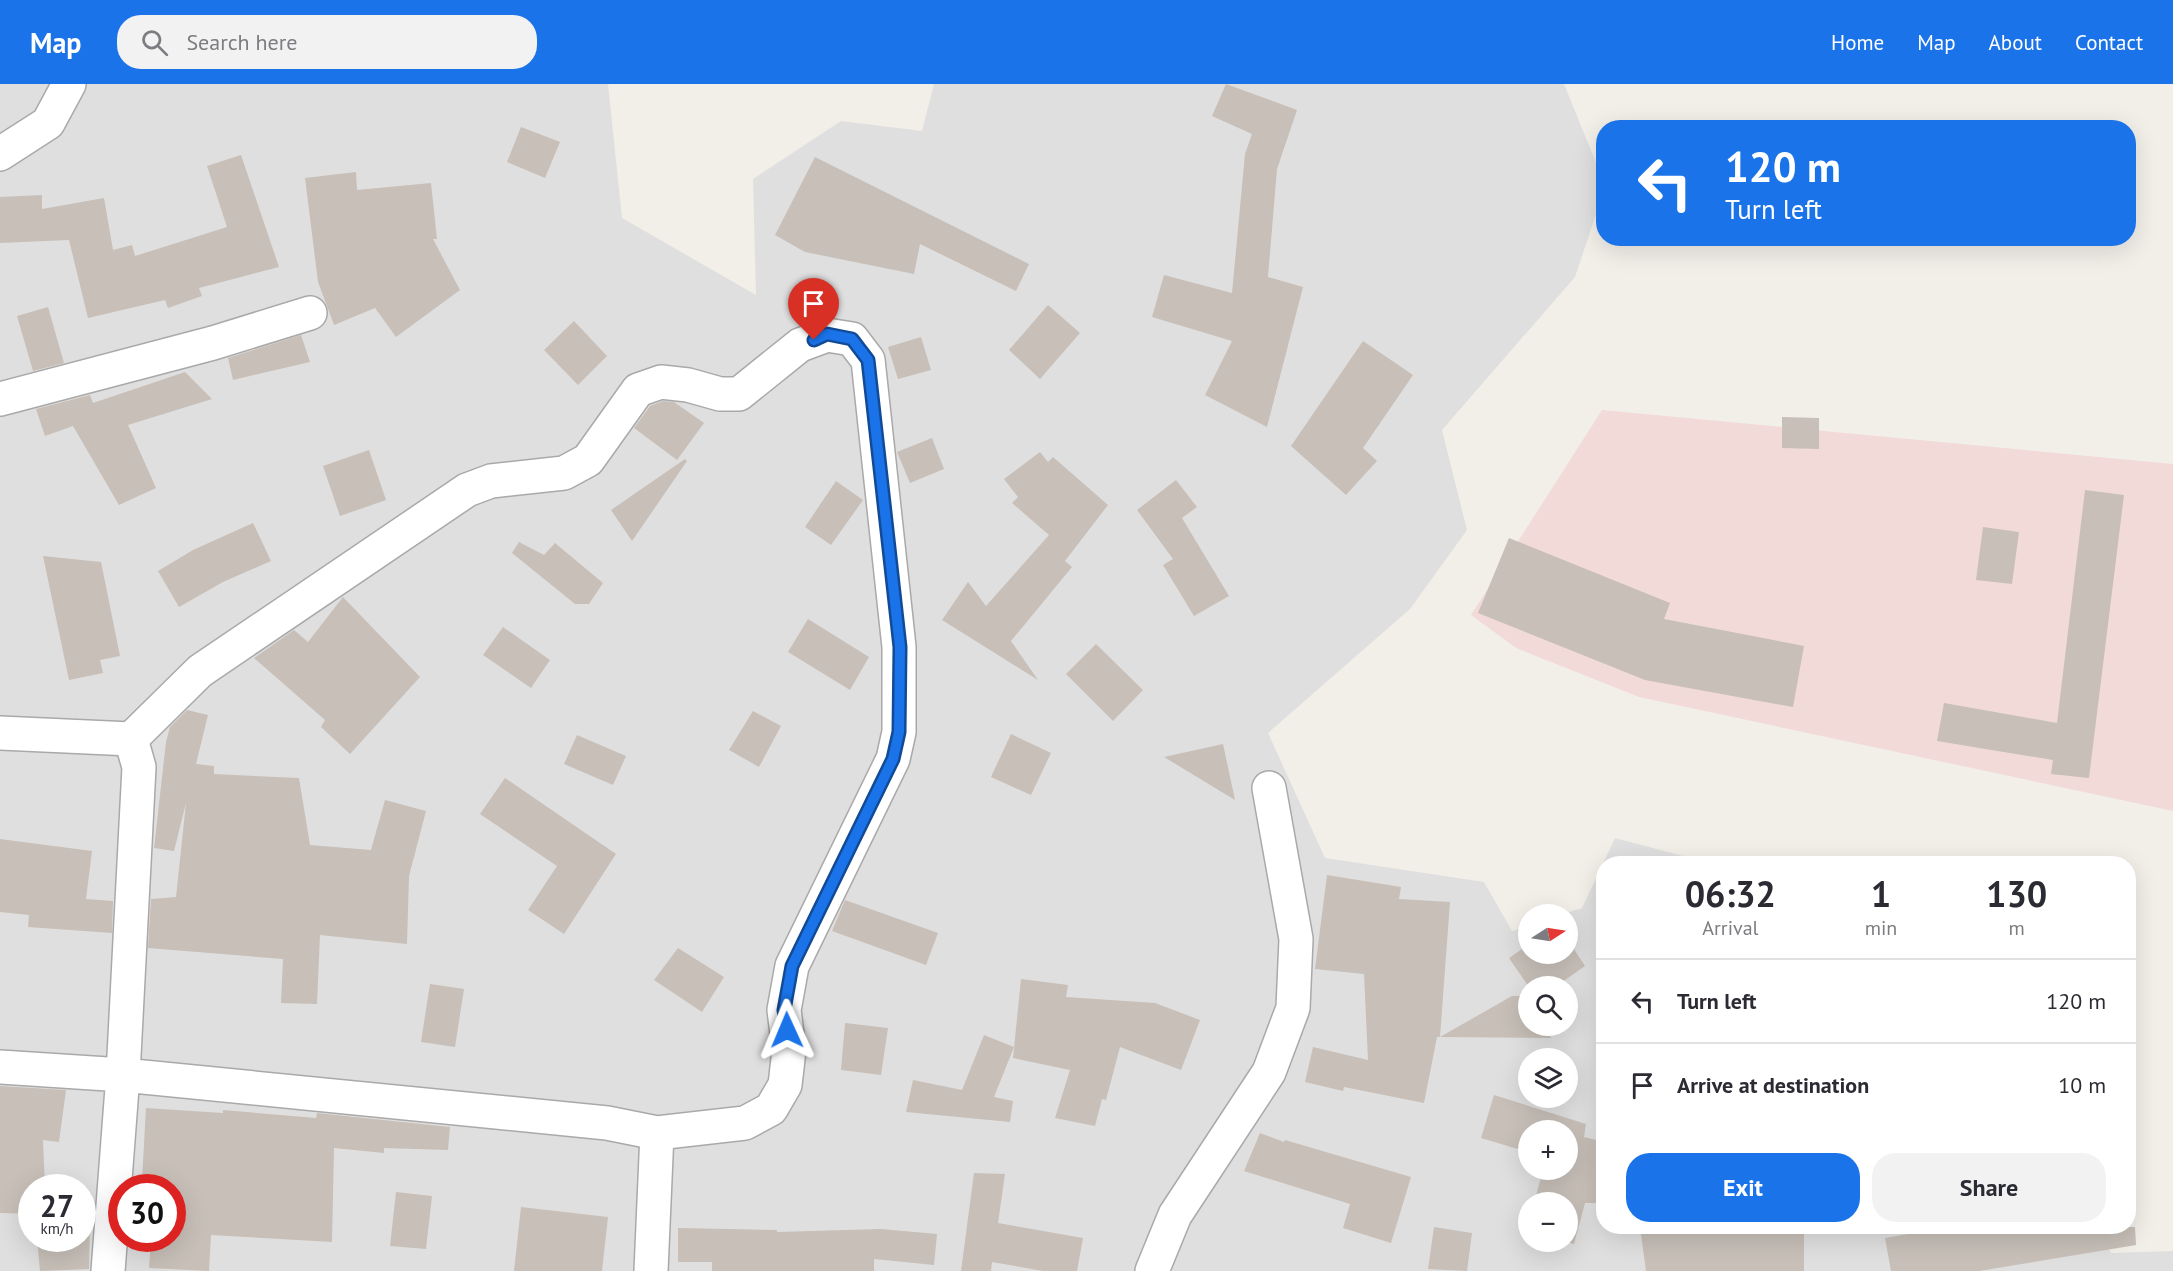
<!DOCTYPE html>
<meta charset="utf-8">
<style>
:root{--surface:#fff;--page:#f2f2f3;--text:#2b2b33;--muted:#7c7c81;--line:#e1e1e2;--accent:#1a73e8}
body{margin:0;font-family:"PT Sans",sans-serif;background:var(--page);color:var(--text);height:100vh;display:flex;flex-direction:column;font-size:22px;white-space:nowrap}
*{box-sizing:border-box;margin:0}
p{font-size:20px;color:var(--muted)}
.icon{flex:none;width:33px;height:33px;fill:none;stroke:currentColor;stroke-width:2;stroke-linecap:round;stroke-linejoin:round}
.map{position:relative;flex:1;overflow:hidden}
.details{position:absolute;left:1596px;top:772px;width:540px;height:378px;display:flex;flex-direction:column;background:var(--surface);border-radius:24px;box-shadow:0 6px 24px #0002}
.details>*{flex:none}
.top-card{position:absolute;left:1596px;top:36px;width:540px;height:126px;border-radius:24px;box-shadow:0 6px 24px #0002;background:#1a73e8;color:#fff;overflow:hidden}
.needle{width:39px;rotate:78deg}
.buttons{position:absolute;left:1518px;top:820px;display:grid;gap:12px}
.buttons a{display:grid;place-items:center;width:60px;height:60px;border-radius:50%;background:var(--surface);box-shadow:0 6px 24px #0002;font-size:30px}
.speed{position:absolute;left:18px;top:1090px;display:flex;gap:12px;font-size:30px;font-weight:700;text-align:center}
.speed>*{display:grid;place-content:center;width:78px;height:78px;border-radius:50%;background:var(--surface);box-shadow:0 6px 24px #0002;line-height:1}
.speed small{font-size:15px;font-weight:400}
.speed .limit{border:9px solid #d22;background:#fff;color:#111}
.pin{position:absolute;display:grid;place-items:center;width:51px;height:51px;color:#fff;margin:-62px -26px;border-radius:50% 50% 50% 0;rotate:-45deg;box-shadow:0 0 6px #0007}
.pin .icon{rotate:45deg}
.me{position:absolute;width:66px;margin:-33px;rotate:359deg;stroke-linejoin:round;filter:drop-shadow(0 0 4px #0008)}
.turn{display:flex;align-items:center;gap:21px;height:126px;padding:0 30px;font-size:27px}
.turn .icon{width:78px;height:78px;stroke-width:2.5}
.turn b{display:block;font-size:42px;line-height:51px}
.eta{display:flex;justify-content:space-evenly;align-items:center;height:102px;text-align:center}
.eta b{font-size:36px;font-weight:700;line-height:42px}
.button{display:flex;gap:12px;margin-top:auto;padding:12px 30px}
.button a{flex:1;height:69px;border-radius:24px;background:var(--accent);color:#fff;font-size:24px;font-weight:700;line-height:69px;text-align:center}
.button a+a{background:var(--page);color:var(--text)}
ul{padding:0;list-style:none}
li{display:flex;align-items:center;gap:18px;height:84px;padding:0 30px;border-top:2px solid var(--line)}
li div{flex:1}
li b{display:block;font-size:22px}
li em{font-style:normal}
header{display:flex;align-items:center;gap:36px;box-sizing:border-box;height:84px;padding:0 30px;background:var(--accent);color:#fff}
header strong{font-size:28px}
nav{display:flex;gap:33px;margin-inline-start:auto;font-size:21px}
.search{width:420px;height:54px;background:var(--page);display:flex;align-items:center;gap:15px;box-sizing:border-box;padding:0 21px;border-radius:24px;color:var(--muted);font-size:22px}
.map>svg:first-child{display:block}
.residential{fill:#e0dfdf;fill-rule:evenodd}
.commercial{fill:#f2dad9}
.building{fill:#c7bfb8}
.lines{fill:none;stroke-linecap:round;stroke-linejoin:round}
.minor-casing{stroke:#a9a9a9;stroke-width:36}
.minor{stroke:#fff;stroke-width:33}
.route-casing{stroke:#114b97;stroke-width:15}
.route{stroke:#1a73e8;stroke-width:10}
</style>
<header>
<strong>Map</strong>
<div class="search"><svg class="icon" aria-label="search" viewBox="0 0 24 24"><circle cx="10" cy="10" r="6"/><path d="M15 15l6 6"/></svg>Search here</div>
<nav><a>Home</a><a>Map</a><a>About</a><a>Contact</a></nav>
</header>
<div class="map">
<svg width="2173" height="1187" viewBox="0 0 2173 1187">
<rect width="100%" height="100%" fill="#f2efe9"/>
<!-- residential -->
<path class="residential" d="M 0,0 L 608,0 L 622,134 L 756,211 L 753,95 L 841,37 L 922,47 L 934,0 L 1564,0 L 1603,96 L 1603,109 L 1575,193 L 1442,346 L 1467,446 L 1410,525 L 1268,649 L 1325,774 L 1484,798 L 1512,847 L 1528,842 L 1528,870 L 1568,870 L 1568,831 L 1560,831 L 1582,824 L 1615,754 L 1713,780 L 1604,780 L 1604,1143 L 2100,1143 L 2111,1169 L 2173,1167 L 2173,1187 L 0,1187 ZM 1528,903 L 1568,903 L 1568,942 L 1528,942 ZM 1528,975 L 1568,975 L 1568,1014 L 1528,1014 ZM 1528,1047 L 1568,1047 L 1568,1086 L 1528,1086 ZM 32,1104 L 82,1104 L 82,1155 L 32,1155 ZM 122,1104 L 172,1104 L 172,1155 L 122,1155 ZM 1528,1119 L 1568,1119 L 1568,1158 L 1528,1158 Z"/>
<!-- commercial -->
<path class="commercial" d="M 1602,326 L 2173,380 L 2173,727 L 1639,613 L 1516,564 L 1471,531 Z"/>
<!-- building -->
<path class="building" d="M 1226,0 L 1297,26 L 1277,85 L 1268,193 L 1303,203 L 1267,343 L 1205,311 L 1232,257 L 1152,233 L 1164,191 L 1232,209 L 1245,70 L 1252,50 L 1212,32 Z
M 521,43 L 560,58 L 545,94 L 507,78 Z
M 241,71 L 279,183 L 199,204 L 202,212 L 168,224 L 165,216 L 88,234 L 69,156 L 0,159 L 0,113 L 42,111 L 42,125 L 104,114 L 113,166 L 132,161 L 135,172 L 227,143 L 207,82 Z
M 815,73 L 1029,180 L 1016,207 L 920,160 L 914,190 L 805,168 L 775,151 Z
M 356,88 L 357,106 L 431,99 L 437,155 L 433,155 L 460,206 L 396,253 L 375,224 L 334,241 L 318,198 L 305,94 Z
M 1048,221 L 1080,249 L 1040,295 L 1009,266 Z
M 48,223 L 64,279 L 33,287 L 17,232 Z
M 574,237 L 607,272 L 578,301 L 544,266 Z
M 301,251 L 310,278 L 233,296 L 228,274 Z
M 921,253 L 931,286 L 898,295 L 888,263 Z
M 1363,257 L 1413,291 L 1363,364 L 1377,377 L 1346,411 L 1291,362 Z
M 185,288 L 212,315 L 128,341 L 156,404 L 119,421 L 73,342 L 45,352 L 36,325 L 90,311 L 93,319 Z
M 663,317 L 674,318 L 704,339 L 677,376 L 634,344 L 650,322 Z
M 1782,333 L 1819,334 L 1819,365 L 1782,364 Z
M 932,354 L 944,385 L 910,399 L 897,368 Z
M 369,366 L 386,416 L 340,432 L 323,382 Z
M 1040,368 L 1048,378 L 1053,373 L 1108,421 L 1065,477 L 1072,483 L 1011,557 L 1038,596 L 942,536 L 968,498 L 986,522 L 1049,451 L 1012,419 L 1018,413 L 1004,395 Z
M 685,375 L 687,377 L 632,457 L 611,426 Z
M 1176,396 L 1197,423 L 1182,434 L 1229,512 L 1194,532 L 1163,481 L 1173,475 L 1137,426 Z
M 836,397 L 863,416 L 831,461 L 805,443 Z
M 2085,406 L 2124,411 L 2089,694 L 2051,690 L 2053,676 L 1937,657 L 1944,619 L 2057,639 Z
M 253,439 L 271,477 L 223,498 L 179,523 L 158,487 L 193,466 Z
M 1983,443 L 2019,448 L 2012,500 L 1976,496 Z
M 1509,454 L 1670,519 L 1664,535 L 1804,562 L 1793,623 L 1645,596 L 1478,529 Z
M 519,458 L 544,471 L 555,459 L 603,499 L 589,520 L 575,520 L 512,469 Z
M 43,472 L 101,478 L 120,572 L 100,576 L 103,589 L 69,596 Z
M 343,513 L 420,593 L 350,670 L 321,643 L 325,636 L 254,574 L 294,546 L 308,558 Z
M 808,535 L 869,573 L 850,606 L 788,568 Z
M 503,543 L 550,576 L 531,604 L 483,571 Z
M 1096,560 L 1143,606 L 1113,637 L 1066,590 Z
M 187,626 L 208,631 L 196,680 L 214,682 L 214,690 L 299,694 L 310,761 L 371,766 L 385,716 L 426,727 L 409,792 L 407,860 L 320,851 L 317,920 L 281,919 L 283,875 L 148,864 L 151,815 L 176,813 L 186,719 L 174,767 L 154,764 L 166,658 L 170,643 Z
M 753,627 L 781,642 L 759,683 L 729,666 Z
M 1011,650 L 1051,669 L 1031,711 L 991,693 Z
M 577,651 L 626,672 L 613,701 L 564,680 Z
M 1223,660 L 1235,716 L 1164,673 Z
M 505,694 L 616,770 L 564,850 L 528,826 L 557,782 L 480,730 Z
M 0,755 L 92,767 L 86,815 L 113,817 L 112,849 L 28,843 L 29,831 L 0,828 Z
M 1327,791 L 1401,803 L 1399,815 L 1450,818 L 1440,953 L 1512,912 L 1528,912 L 1528,942 L 1545,942 L 1551,954 L 1437,953 L 1424,1019 L 1344,1003 L 1343,1007 L 1305,998 L 1313,963 L 1368,976 L 1364,890 L 1315,885 Z
M 845,816 L 938,849 L 926,881 L 832,847 Z
M 1568,856 L 1585,882 L 1555,903 L 1529,903 L 1509,874 L 1528,861 L 1528,870 L 1568,870 Z
M 678,864 L 724,893 L 702,928 L 654,896 Z
M 1021,895 L 1068,901 L 1066,913 L 1155,919 L 1200,936 L 1181,986 L 1120,963 L 1106,1016 L 1102,1015 L 1095,1042 L 1055,1034 L 1070,986 L 1013,974 Z
M 430,900 L 464,905 L 455,963 L 421,958 Z
M 845,939 L 888,944 L 881,991 L 841,986 Z
M 984,951 L 1014,963 L 994,1013 L 1013,1017 L 1010,1038 L 906,1028 L 913,996 L 962,1006 Z
M 0,1002 L 66,1006 L 59,1058 L 43,1056 L 45,1104 L 32,1104 L 32,1130 L 0,1129 Z
M 1494,1011 L 1586,1040 L 1584,1053 L 1604,1058 L 1604,1119 L 1585,1119 L 1574,1160 L 1567,1158 L 1568,1119 L 1534,1119 L 1543,1086 L 1568,1086 L 1568,1047 L 1528,1047 L 1528,1068 L 1481,1054 Z
M 146,1024 L 223,1029 L 223,1026 L 316,1034 L 317,1029 L 450,1043 L 448,1066 L 384,1064 L 384,1069 L 334,1064 L 332,1158 L 211,1151 L 209,1187 L 149,1184 L 151,1155 L 172,1155 L 172,1104 L 154,1104 L 155,1097 L 142,1096 Z
M 1260,1049 L 1284,1058 L 1285,1056 L 1411,1093 L 1391,1159 L 1343,1144 L 1350,1120 L 1244,1087 Z
M 974,1089 L 1005,1090 L 998,1139 L 1083,1154 L 1077,1187 L 1043,1187 L 992,1178 L 991,1187 L 961,1187 Z
M 396,1108 L 432,1112 L 426,1165 L 390,1162 Z
M 521,1123 L 608,1133 L 602,1187 L 514,1187 Z
M 82,1141 L 90,1141 L 89,1185 L 40,1187 L 37,1155 L 82,1155 Z
M 1434,1143 L 1472,1149 L 1467,1187 L 1428,1185 Z
M 1640,1143 L 1804,1143 L 1804,1187 L 1646,1187 Z
M 1949,1143 L 2135,1143 L 2136,1161 L 1979,1187 L 1891,1187 L 1885,1154 Z
M 678,1144 L 777,1146 L 777,1148 L 881,1145 L 937,1150 L 934,1181 L 874,1175 L 874,1187 L 712,1187 L 712,1178 L 678,1178 Z"/>
<g class="lines">
<!-- minor casing -->
<g class="minor-casing">
<path id="minor" d="M 0,70 L 48,39 L 69,0
M 0,315 L 213,259 L 310,229
M 0,649 L 131,655 L 200,587 L 467,406 L 491,397 L 564,389 L 588,376 L 638,306 L 661,298 L 688,301 L 720,310 L 739,310 L 800,261 L 827,251 L 852,255 L 868,276 L 899,563 L 899,648 L 893,675 L 792,882 L 784,926 L 789,966 L 785,1001 L 771,1025 L 745,1039 L 657,1049
M 0,983 L 123,991 L 607,1039 L 657,1049 L 651,1187
M 108,1187 L 123,991 L 139,683 L 131,655
M 1152,1187 L 1175,1131 L 1269,988 L 1293,924 L 1296,855 L 1269,704"/>
</g>
<!-- minor -->
<use href="#minor" class="minor"/>
</g>
<g class="lines">
<!-- route casing -->
<g class="route-casing">
<path id="route" d="M 787,946 L 784,926 L 792,882 L 893,675 L 899,648 L 900,563 L 868,276 L 852,255 L 827,250 L 814,256"/>
</g>
<!-- route -->
<use href="#route" class="route"/>
</g>
</svg>
<div class="buttons">
<a><svg class="needle" viewBox="-14 -14 28 28"><path d="M0-13l5 13h-10z" fill="#e53935"/><path d="M0 13l5-13h-10z" fill="#7c7c81"/></svg></a>
<a><svg class="icon" aria-label="search" viewBox="0 0 24 24"><circle cx="10" cy="10" r="6"/><path d="M15 15l6 6"/></svg></a>
<a><svg class="icon" aria-label="layers" viewBox="0 0 24 24"><path d="M12 4l9 5-9 5-9-5zM3 14l9 5 9-5"/></svg></a>
<a>+</a>
<a>−</a>
</div>
<div class="speed"><div>27<small>km/h</small></div><div class="limit">30</div></div>
<div class="pin" style="left:814px;top:256px;background:#d93025"><svg class="icon" aria-label="arrive" viewBox="0 0 24 24"><path d="M6 21V4h12l-3 4 3 4H6"/></svg></div>
<svg class="me" style="left:787px;top:946px" viewBox="-20 -20 40 40"><path d="M0-17L14 15 0 8-14 15z" fill="#1a73e8" stroke="#fff" stroke-width="4"/></svg>
<div class="top-card">
<div class="turn"><svg class="icon" aria-label="left" viewBox="0 0 24 24"><path d="M17 20v-9H6M10 6l-5 5 5 5"/></svg><div><b>120 m</b>Turn left</div></div>
</div>
<section class="details">
<div class="eta">
<div><b>06:32</b><p>Arrival</p></div>
<div><b>1</b><p>min</p></div>
<div><b>130</b><p>m</p></div>
</div>
<ul>
<li><svg class="icon" aria-label="left" viewBox="0 0 24 24"><path d="M17 20v-9H6M10 6l-5 5 5 5"/></svg><div><b>Turn left</b></div><em>120 m</em></li>
<li><svg class="icon" aria-label="arrive" viewBox="0 0 24 24"><path d="M6 21V4h12l-3 4 3 4H6"/></svg><div><b>Arrive at destination</b></div><em>10 m</em></li>
</ul>
<div class="button"><a>Exit</a><a>Share</a></div>
</section>
</div>
